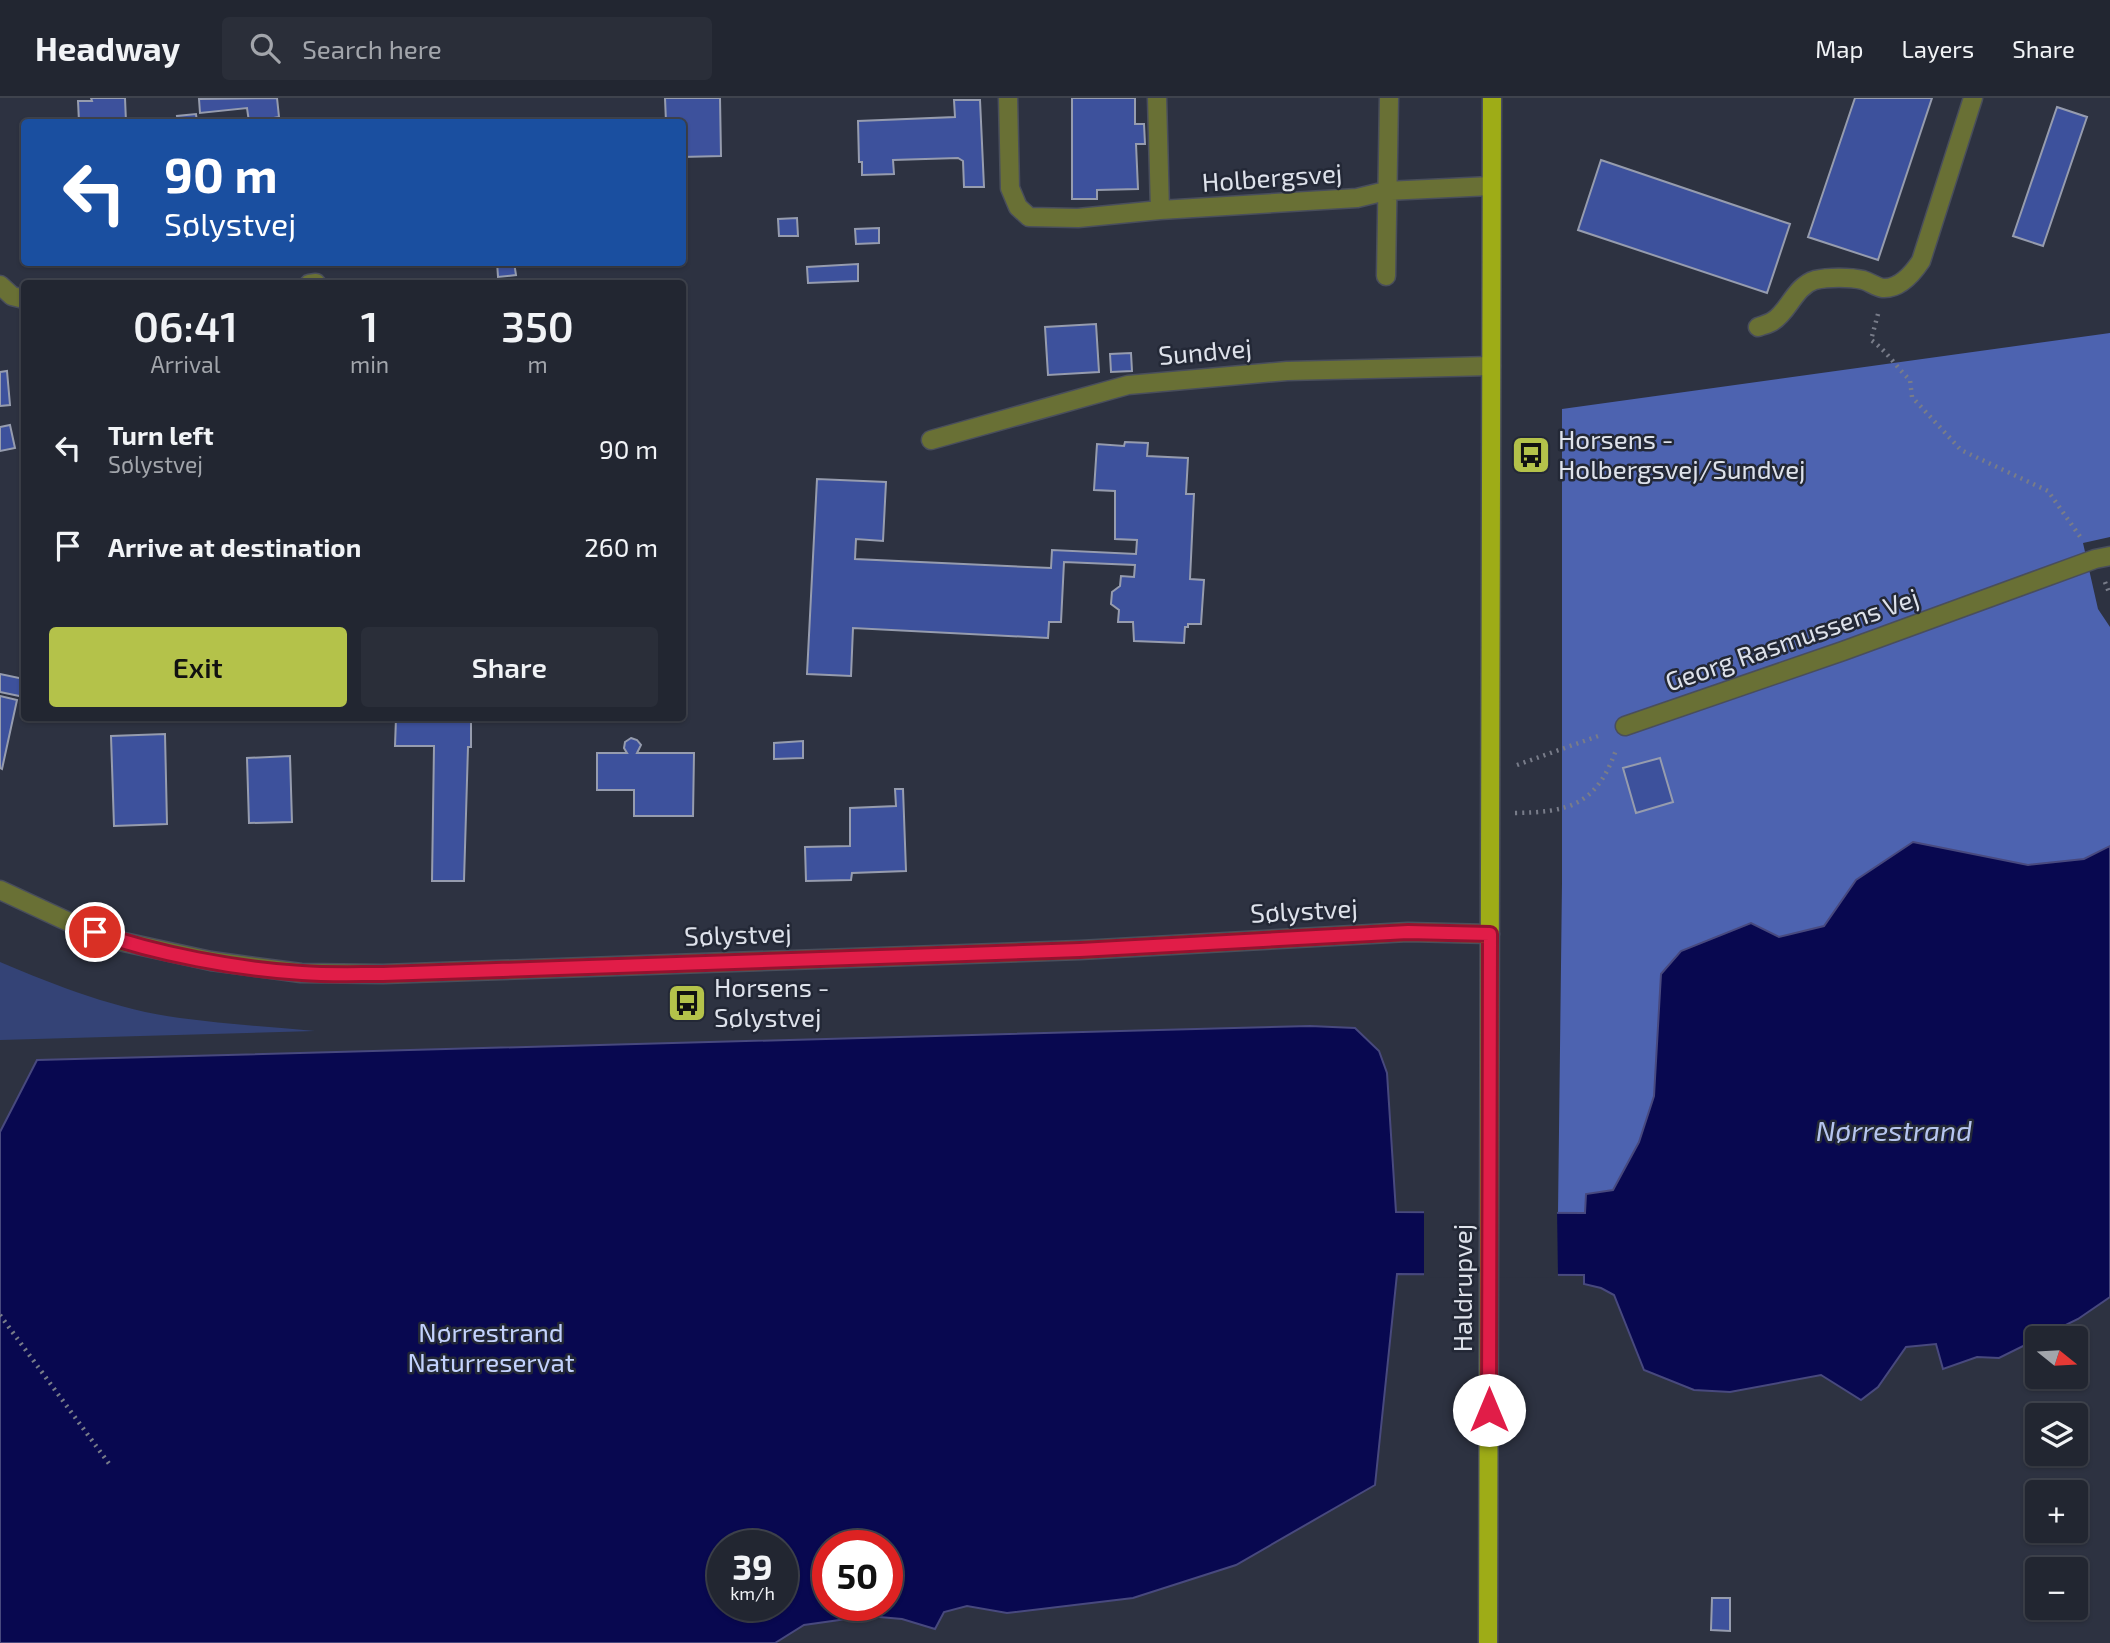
<!DOCTYPE html>
<meta charset="utf-8">
<style>
:root{--surface:#222631;--page:#2a2e39;--text:#f1f3f6;--muted:#a2a5ab;--line:#3f434d;--accent:#b4c24a}
body{margin:0;font-family:"Exo 2",sans-serif;background:var(--page);color:var(--text);height:100vh;display:flex;flex-direction:column;font-size:26px;white-space:nowrap}
*{box-sizing:border-box;margin:0}
p{font-size:23px;color:var(--muted)}
.icon{flex:none;width:38px;height:38px;fill:none;stroke:currentColor;stroke-width:2;stroke-linecap:round;stroke-linejoin:round}
.map{position:relative;flex:1;overflow:hidden}
.side{position:absolute;left:21px;top:182px;width:665px;height:441px;display:flex;flex-direction:column;background:var(--surface);border-radius:7px;box-shadow:0 2px 5px #0004,0 0 0 2px var(--line)}
.side>*{flex:none}
.hud{position:absolute;left:21px;top:21px;width:665px;height:147px;border-radius:7px;box-shadow:0 2px 5px #0004,0 0 0 2px var(--line);background:#1a4fa0;color:#fff;overflow:hidden}
.needle{width:46px;rotate:108deg}
.buttons{position:absolute;left:2025px;top:1228px;display:grid;gap:14px}
.buttons a{display:grid;place-items:center;width:63px;height:63px;border-radius:7px;background:var(--surface);box-shadow:0 2px 5px #0004,0 0 0 2px var(--line);font-size:35px}
.speed{position:absolute;left:707px;top:1432px;display:flex;gap:14px;font-size:35px;font-weight:700;text-align:center}
.speed>*{display:grid;place-content:center;width:91px;height:91px;border-radius:50%;background:var(--surface);box-shadow:0 2px 5px #0004,0 0 0 2px var(--line);line-height:1}
.speed small{font-size:18px;font-weight:400}
.speed .limit{border:10px solid #d22;background:#fff;color:#111}
.pin{position:absolute;display:grid;place-items:center;width:60px;height:60px;color:#fff;margin:-30px;border:4px solid #fff;border-radius:50%;box-shadow:0 2px 7px #0007}
.me{position:absolute;width:77px;margin:-38px;rotate:0deg;stroke-linejoin:round;filter:drop-shadow(0 0 5px #0008)}
.turn{display:flex;align-items:center;gap:24px;height:147px;padding:0 28px;font-size:32px}
.turn .icon{width:91px;height:91px;stroke-width:2.5}
.turn b{display:block;font-size:49px;line-height:60px}
.eta{display:flex;justify-content:space-evenly;align-items:center;height:119px;text-align:center}
.eta b{font-size:42px;font-weight:600;line-height:49px}
.cta{display:flex;gap:14px;margin-top:auto;padding:14px 28px}
.cta a{flex:1;height:80px;border-radius:7px;background:var(--accent);color:#111;font-size:28px;font-weight:600;line-height:80px;text-align:center}
.cta a+a{background:var(--page);color:var(--text)}
ul{padding:0;list-style:none}
li{display:flex;align-items:center;gap:21px;height:98px;padding:0 28px}
li div{flex:1}
li b{display:block;font-size:26px}
li em{font-style:normal}
header{display:flex;align-items:center;gap:42px;box-sizing:border-box;height:98px;padding:0 35px;background:var(--surface);border-bottom:2px solid var(--line)}
header strong{font-size:33px}
nav{display:flex;gap:38px;margin-inline-start:auto;font-size:24px}
.search{width:490px;height:63px;background:var(--page);display:flex;align-items:center;gap:18px;box-sizing:border-box;padding:0 24px;border-radius:7px;color:var(--muted);font-size:26px}
.map>svg:first-child{display:block}
.green{fill:#344376}
.forest{fill:#4d63b0}
.water{fill:#080850;stroke:#48497e;stroke-width:2;fill-rule:evenodd}
.pier{fill:#2d3241}
.building{fill:#3d519c;stroke:#969cae;stroke-width:2}
.lines{fill:none;stroke-linecap:round;stroke-linejoin:round}
.minor-casing{stroke:#494e5c;stroke-width:21}
.major-casing{stroke:#494e5c;stroke-width:21}
.path{stroke:#787c89;stroke-width:4.5;stroke-dasharray:2 5;stroke-linecap:butt}
.minor{stroke:#697035;stroke-width:18}
.major{stroke:#9eac17;stroke-width:18}
.route-casing{stroke:#92132f;stroke-width:18}
.route{stroke:#e11d48;stroke-width:12}
.labels{text-anchor:middle;stroke-width:5;stroke-linejoin:round;paint-order:stroke}
.street-label{font-size:26px;fill:#dee2eb;stroke:#232836}
.poi-label{font-size:26px;fill:#dee2eb;stroke:#232836;text-anchor:start}
.park-label{font-size:26px;fill:#c3d2fd;stroke:#232836}
.water-label{font-size:28px;font-style:italic;fill:#b6c5ef;stroke:#232836}
</style>
<header>
<strong>Headway</strong>
<div class="search"><svg class="icon" aria-label="search" viewBox="0 0 24 24"><circle cx="10" cy="10" r="6"/><path d="M15 15l6 6"/></svg>Search here</div>
<nav><a>Map</a><a>Layers</a><a>Share</a></nav>
</header>
<div class="map">
<svg width="2110" height="1545" viewBox="0 0 2110 1545">
<rect width="100%" height="100%" fill="#2d3241"/>
<!-- green -->
<path class="green" d="M 0,864 C 57,888 118,912 180,920 C 225,926 270,929 315,933 L 0,942 Z"/>
<!-- forest -->
<path class="forest" d="M 2110,235 L 2110,439 L 2083,445 L 2098,511 L 2110,529 L 2110,748 L 2084,761 L 2028,767 L 1913,744 L 1856,782 L 1825,828 L 1779,839 L 1750,825 L 1661,876 L 1654,998 L 1639,1044 L 1613,1093 L 1585,1115 L 1558,1115 L 1562,785 L 1562,311 Z"/>
<!-- water -->
<path class="water" d="M 1913,744 L 2028,767 L 2084,761 L 2110,748 L 2110,1199 L 2078,1221 L 1999,1260 L 1977,1259 L 1943,1271 L 1936,1246 L 1906,1249 L 1878,1289 L 1861,1302 L 1821,1277 L 1730,1294 L 1694,1292 L 1644,1272 L 1614,1197 L 1601,1190 L 1584,1186 L 1584,1177 L 1397,1176 L 1375,1387 L 1236,1467 L 1133,1500 L 1007,1515 L 967,1508 L 944,1514 L 935,1531 L 902,1521 L 868,1518 L 804,1527 L 775,1545 L 0,1545 L 0,1034 L 37,962 L 1310,928 L 1355,930 L 1379,953 L 1387,975 L 1396,1114 L 1585,1115 L 1586,1096 L 1613,1092 L 1639,1044 L 1654,998 L 1661,876 L 1681,853 L 1751,825 L 1779,839 L 1824,828 L 1856,782 ZM 723,1447 L 782,1447 L 782,1507 L 723,1507 ZM 828,1447 L 887,1447 L 887,1507 L 828,1507 Z"/>
<!-- pier -->
<path class="pier" d="M 1424,1111 L 1557,1111 L 1558,1180 L 1424,1179 Z"/>
<!-- building -->
<path class="building" d="M 91,0 L 125,0 L 126,24 L 79,24 L 78,3 L 92,3 Z
M 277,0 L 279,19 L 268,21 L 268,24 L 249,24 L 247,10 L 200,15 L 199,1 Z
M 665,0 L 720,0 L 721,58 L 682,59 L 682,24 L 666,24 Z
M 1072,0 L 1135,0 L 1135,26 L 1144,26 L 1145,46 L 1136,46 L 1138,91 L 1097,92 L 1097,101 L 1072,101 Z
M 1855,0 L 1932,0 L 1878,162 L 1808,139 Z
M 954,2 L 980,2 L 984,89 L 964,89 L 963,63 L 958,60 L 893,62 L 894,76 L 862,77 L 862,64 L 859,64 L 858,23 L 955,19 Z
M 2057,9 L 2087,19 L 2043,148 L 2013,138 Z
M 196,16 L 197,24 L 178,24 L 177,18 Z
M 233,20 L 233,24 L 201,24 L 201,23 Z
M 1601,62 L 1790,126 L 1767,195 L 1578,132 Z
M 797,120 L 798,138 L 779,138 L 778,121 Z
M 879,130 L 879,145 L 856,146 L 855,131 Z
M 497,164 L 514,164 L 516,177 L 498,179 Z
M 858,166 L 858,183 L 808,185 L 807,169 Z
M 1096,226 L 1099,274 L 1048,277 L 1045,229 Z
M 1131,255 L 1132,273 L 1111,274 L 1110,256 Z
M 7,273 L 10,307 L 0,308 L 0,274 Z
M 10,327 L 15,350 L 0,353 L 0,329 Z
M 1125,344 L 1148,345 L 1147,358 L 1188,360 L 1186,396 L 1194,396 L 1190,481 L 1204,482 L 1201,526 L 1188,526 L 1188,529 L 1185,529 L 1184,545 L 1134,543 L 1133,524 L 1118,524 L 1119,512 L 1111,506 L 1112,494 L 1120,488 L 1121,478 L 1134,479 L 1135,467 L 1064,464 L 1061,524 L 1049,524 L 1048,540 L 853,530 L 851,578 L 807,576 L 817,381 L 886,384 L 883,443 L 856,441 L 855,461 L 1051,470 L 1052,452 L 1136,456 L 1137,442 L 1115,441 L 1115,393 L 1094,392 L 1097,346 L 1124,348 Z
M 0,576 L 24,581 L 24,599 L 0,594 Z
M 0,598 L 17,602 L 2,671 L 0,670 Z
M 396,620 L 471,620 L 471,649 L 468,649 L 464,783 L 432,783 L 434,648 L 395,648 Z
M 165,636 L 167,726 L 114,728 L 111,638 Z
M 631,640 L 637,642 L 641,647 L 637,655 L 694,655 L 693,718 L 634,718 L 634,692 L 597,692 L 597,655 L 627,655 L 624,650 L 625,644 Z
M 803,643 L 803,660 L 774,661 L 774,645 Z
M 290,658 L 292,724 L 249,725 L 247,660 Z
M 1660,660 L 1673,704 L 1636,715 L 1623,670 Z
M 895,691 L 903,691 L 906,773 L 852,775 L 851,782 L 806,783 L 805,749 L 850,748 L 850,710 L 896,708 Z
M 1712,1500 L 1730,1500 L 1730,1533 L 1711,1532 Z"/>
<g class="lines">
<!-- minor casing -->
<g class="minor-casing">
<path id="minor" d="M 1008,0 L 1010,90 L 1018,109 L 1029,119 L 1078,120 L 1160,112 L 1357,100 L 1386,93 L 1491,88
M 1157,0 L 1160,112
M 1386,178 L 1389,0
M 309,186 L 316,185
M 0,187 L 12,198 L 24,201
M 1758,229 C 1763,227 1769,226 1773,223 C 1789,213 1795,188 1815,182 C 1828,179 1850,179 1863,182 C 1870,184 1876,189 1883,190 C 1900,191 1913,175 1921,163 L 1973,0
M 931,342 L 1128,287 L 1287,273 L 1491,268
M 1625,628 L 1843,553 L 2095,461 L 2110,458
M 0,792 L 71,825 L 119,843 L 211,863 L 301,875 L 383,876 L 1080,852 L 1408,834 L 1490,836"/>
</g>
<!-- major casing -->
<g class="major-casing">
<path id="major" d="M 1488,1545 L 1492,0"/>
</g>
<!-- path -->
<path class="path" d="M 1878,216 L 1871,242 C 1887,253 1896,269 1910,282 L 1912,299 L 1961,352 L 2048,393 L 2081,440
M 2105,484 L 2110,497
M 1517,667 L 1601,637
M 1515,715 C 1568,714 1596,708 1616,652
M 0,1217 L 110,1367"/>
<!-- minor -->
<use href="#minor" class="minor"/>
<!-- major -->
<use href="#major" class="major"/>
</g>
<g class="lines">
<!-- route casing -->
<g class="route-casing">
<path id="route" d="M 95,834 C 156,856 237,871 302,875 C 328,877 356,876 383,876 L 1080,852 L 1408,834 L 1490,836 L 1489,1312"/>
</g>
<!-- route -->
<use href="#route" class="route"/>
</g>
<!-- icons -->
<defs>
<g id="bus-square" transform="scale(2.0125)"><rect x="-9" y="-9" width="18" height="18" rx="4" fill="#b4c24a" stroke="#232836"/><path d="M-5-6H5V4H4V6H2V4H-2V6H-4V4H-5ZM-3.5-4V0h7V-4ZM-3.5 1.2v1.5H-2V1.2ZM2 1.2v1.5H3.5V1.2Z" fill="#111"/></g>
</defs>
<g fill-rule="evenodd">
<use href="#bus-square" x="1531" y="357"/>
<use href="#bus-square" x="687" y="905"/>
</g>
<g class="labels">
<!-- street labels -->
<g class="street-label">
<text transform="translate(1272 80) rotate(-4)" y="9">Holbergsvej</text>
<text transform="translate(1205 254) rotate(-5)" y="9">Sundvej</text>
<text transform="translate(1792 542) rotate(-19)" y="9">Georg Rasmussens Vej</text>
<text transform="translate(1304 813) rotate(-3)" y="9">Sølystvej</text>
<text transform="translate(738 837) rotate(-2)" y="9">Sølystvej</text>
<text transform="translate(1463 1190) rotate(-90)" y="9">Haldrupvej</text>
</g>
<!-- poi labels -->
<g class="poi-label">
<text x="1558" y="351">Horsens -<tspan x="1558" dy="30">Holbergsvej/Sundvej</tspan></text>
<text x="714" y="899">Horsens -<tspan x="714" dy="30">Sølystvej</tspan></text>
</g>
<!-- park labels -->
<g class="park-label">
<text x="491" y="1244">Nørrestrand<tspan x="491" dy="30">Naturreservat</tspan></text>
</g>
<!-- water labels -->
<g class="water-label">
<text x="1894" y="1043">Nørrestrand</text>
</g>
</g>
</svg>
<div class="buttons">
<a><svg class="needle" viewBox="-14 -14 28 28"><path d="M0-13l5 13h-10z" fill="#e53935"/><path d="M0 13l5-13h-10z" fill="#a2a5ab"/></svg></a>
<a><svg class="icon" aria-label="layers" viewBox="0 0 24 24"><path d="M12 4l9 5-9 5-9-5zM3 14l9 5 9-5"/></svg></a>
<a>+</a>
<a>−</a>
</div>
<div class="speed"><div>39<small>km/h</small></div><div class="limit">50</div></div>
<div class="pin" style="left:95px;top:834px;background:#d93025"><svg class="icon" aria-label="arrive" viewBox="0 0 24 24"><path d="M6 21V4h12l-3 4 3 4H6"/></svg></div>
<svg class="me" style="left:1489px;top:1312px" viewBox="-20 -20 40 40"><circle r="19" fill="#fff"/><path d="M0-13L10 11 0 6-10 11z" fill="#e11d48"/></svg>
<div class="hud">
<div class="turn"><svg class="icon" aria-label="left" viewBox="0 0 24 24"><path d="M17 20v-9H6M10 6l-5 5 5 5"/></svg><div><b>90 m</b>Sølystvej</div></div>
</div>
<section class="side">
<div class="eta">
<div><b>06:41</b><p>Arrival</p></div>
<div><b>1</b><p>min</p></div>
<div><b>350</b><p>m</p></div>
</div>
<ul>
<li><svg class="icon" aria-label="left" viewBox="0 0 24 24"><path d="M17 20v-9H6M10 6l-5 5 5 5"/></svg><div><b>Turn left</b><p>Sølystvej</p></div><em>90 m</em></li>
<li><svg class="icon" aria-label="arrive" viewBox="0 0 24 24"><path d="M6 21V4h12l-3 4 3 4H6"/></svg><div><b>Arrive at destination</b></div><em>260 m</em></li>
</ul>
<div class="cta"><a>Exit</a><a>Share</a></div>
</section>
</div>
